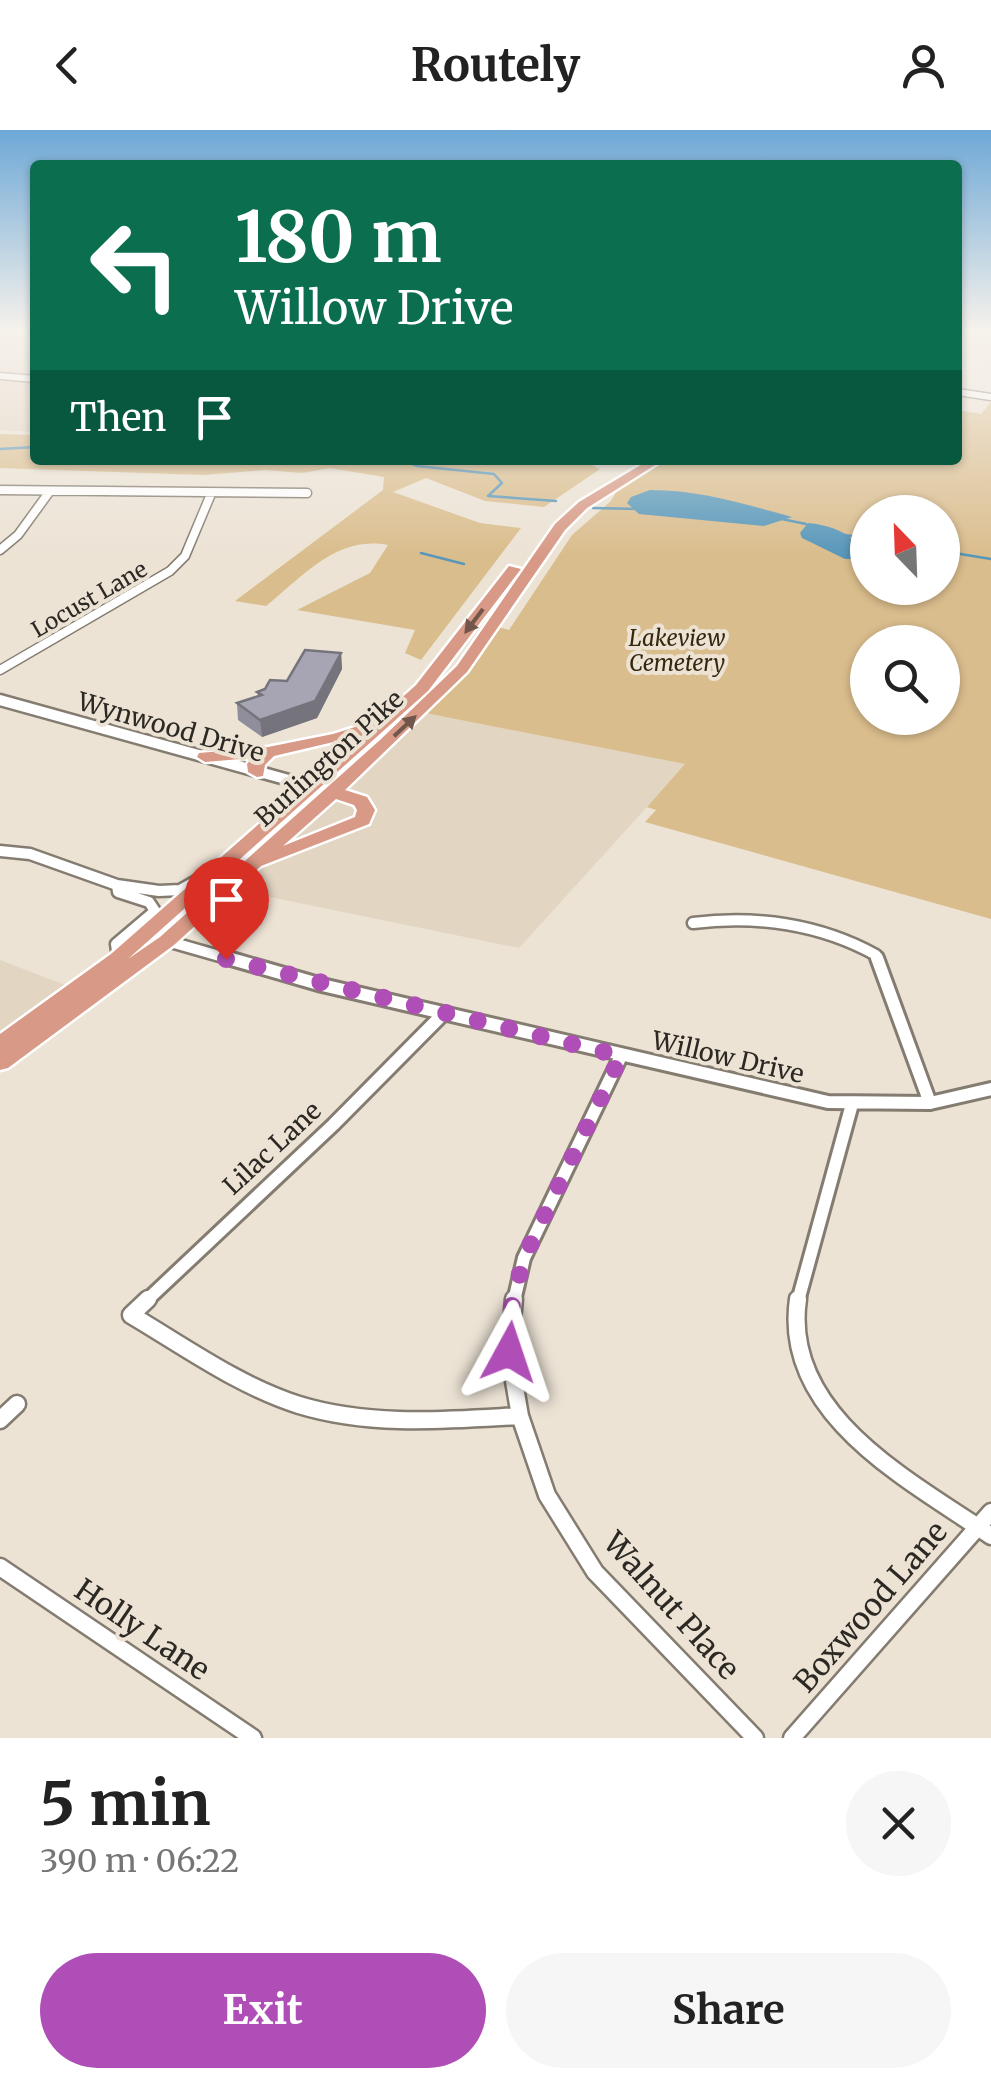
<!DOCTYPE html>
<meta charset="utf-8">
<style>
:root{--surface:#fff;--page:#f6f6f6;--text:#222;--muted:#767676;--accent:#af4eb6}
body{margin:0;font-family:Merriweather,serif;background:var(--page);color:var(--text);height:100vh;display:flex;flex-direction:column;font-size:38px;white-space:nowrap}
*{box-sizing:border-box;margin:0}
p{font-size:32px;color:var(--muted)}
.icon{flex:none;width:55px;height:55px;fill:none;stroke:currentColor;stroke-width:2;stroke-linecap:round;stroke-linejoin:round}
.map{position:relative;height:1608px;overflow:hidden}
.panel{display:flex;flex-direction:column;background:var(--surface);flex:1}
.panel>*{flex:none}
.guide{position:absolute;left:30px;top:30px;width:932px;height:305px;border-radius:10px;box-shadow:0 2px 8px #0004;background:#0b6e4f;color:#fff;overflow:hidden}
.needle{width:65px;rotate:337deg}
.tools{position:absolute;left:850px;top:365px;display:grid;gap:20px}
.tools a{display:grid;place-items:center;width:110px;height:110px;border-radius:50%;background:var(--surface);box-shadow:0 2px 8px #0004;font-size:50px}
.pin{position:absolute;display:grid;place-items:center;width:85px;height:85px;color:#fff;margin:-102px -42px;border-radius:50% 50% 50% 0;rotate:-45deg;box-shadow:0 0 10px #0007}
.pin .icon{rotate:45deg}
.me{position:absolute;width:110px;margin:-55px;rotate:5deg;stroke-linejoin:round;filter:drop-shadow(0 0 8px #0008)}
.turn{display:flex;align-items:center;gap:35px;height:210px;padding:0 40px;font-size:45px}
.turn .icon{width:130px;height:130px;stroke-width:2.5}
.turn b{display:block;font-size:70px;line-height:85px}
.then{display:flex;align-items:center;height:95px;padding:0 40px;background:#0003;gap:20px;font-size:38px}
.round{display:grid;place-items:center;flex:none;width:105px;height:105px;border-radius:52px;background:var(--page)}
.summary{display:flex;align-items:center;justify-content:space-between;height:170px;padding:0 40px}
h1{font-size:60px;font-weight:700;line-height:75px}
.button{display:flex;gap:20px;margin-top:auto;padding:20px 40px}
.button a{flex:1;height:115px;border-radius:60px;background:var(--accent);color:#fff;font-size:40px;font-weight:700;line-height:115px;text-align:center}
.button a+a{background:var(--page);color:var(--text)}
header{display:flex;justify-content:space-between;align-items:center;height:130px;padding:0 40px;background:var(--surface);font-size:45px;font-weight:700}
.map>svg:first-child{display:block}
.built{fill:#e2d5c2}
.green{fill:#dabd8d;fill-rule:evenodd}
.water{fill:#5897ba}
.lines{fill:none;stroke-linecap:round;stroke-linejoin:round}
.stream{stroke:#5897ba;stroke-width:2.5}
.minor-far4-casing{stroke:#847c70;stroke-width:9}
.minor-far3-casing{stroke:#847c70;stroke-width:11}
.minor-far2-casing{stroke:#847c70;stroke-width:15}
.minor-far1-casing{stroke:#847c70;stroke-width:18}
.minor-casing{stroke:#847c70;stroke-width:21}
.trunk-casing{stroke:#fff;stroke-width:5}
.minor-far4{stroke:#fff;stroke-width:6}
.minor-far3{stroke:#fff;stroke-width:8}
.minor-far2{stroke:#fff;stroke-width:10}
.minor-far1{stroke:#fff;stroke-width:12}
.minor{stroke:#fff;stroke-width:16}
.trunk{fill:#d89a87;fill-rule:evenodd}
.wall{fill:#908e9a}
.shaded-wall{fill:#75747d}
.building{fill:#a7a5b3;stroke:#75747d;stroke-width:2.5}
.oneway{fill:#71564c}
.route{stroke:#af4eb6;stroke-width:18;stroke-dasharray:0 32.4}
.labels{text-anchor:middle;stroke-width:8;stroke-linejoin:round;paint-order:stroke}
.far-street-label{font-size:22px;fill:#2c2924;stroke:#ece3d5}
.far-park-label{font-size:22px;font-style:italic;fill:#35270d;stroke:#ece3d5}
.street-label{font-size:25px;fill:#2c2924;stroke:#ece3d5}
.near-street-label{font-size:30px;fill:#2c2924;stroke:#ece3d5}
</style>
<header><svg class="icon" aria-label="back" viewBox="0 0 24 24"><path d="M15 5l-7 7 7 7"/></svg>Routely<svg class="icon" aria-label="person" viewBox="0 0 24 24"><circle cx="12" cy="8" r="4"/><path d="M4 21q1-7 8-7t8 7"/></svg></header>
<div class="map">
<svg width="991" height="1608" viewBox="0 0 991 1608">
<rect width="100%" height="100%" fill="#ece3d5"/>
<!-- built -->
<path class="built" d="M 0,201 L 35,201 L 35,302 L 0,300 Z
M 420,582 L 686,634 L 519,818 L 226,758 Z
M 0,830 L 78,860 L 0,915 Z"/>
<!-- green -->
<path class="green" d="M 991,272 L 991,789 L 645,692 L 656,680 L 647,677 L 685,634 L 420,582 L 491,495 L 509,500 L 572,405 L 611,371 L 625,347 L 657,330 L 958,330 L 958,280 L 981,284 ZM 868,382 L 942,382 L 942,458 L 868,458 ZM 868,512 L 942,512 L 942,588 L 868,588 Z
M 0,304 L 35,305 L 35,330 L 581,330 L 600,339 L 544,377 L 485,371 L 426,348 L 393,362 L 480,393 L 521,398 L 421,530 L 405,523 L 415,500 L 297,480 L 370,443 L 388,415 C 337,405 303,446 266,476 L 235,471 L 383,360 L 384,347 L 330,338 L 302,343 L 265,340 L 203,345 L 0,338 Z"/>
<!-- water -->
<path class="water" d="M 650,360 C 701,360 744,374 792,387 L 764,396 L 639,384 L 627,373 L 631,367 Z
M 808,393 C 830,395 860,404 862,429 L 845,429 L 802,408 L 800,403 Z"/>
<g class="lines">
<!-- stream -->
<path class="stream" d="M 0,319 L 35,317
M 403,330 L 417,336 L 494,344 L 502,353 L 488,366 L 556,371
M 593,378 L 639,379
M 782,389 L 806,394
M 844,405 L 868,408
M 942,421 L 991,429
M 421,423 L 464,434"/>
<!-- minor-far4 casing -->
<g class="minor-far4-casing">
<path id="minor-far4" d="M 0,246 L 35,249
M 958,262 L 991,267
M 0,360 L 155,362"/>
</g>
<!-- minor-far3 casing -->
<g class="minor-far3-casing">
<path id="minor-far3" d="M 0,360 L 307,363
M 0,420 L 18,405 L 50,361
M 0,540 L 170,441 L 185,426 L 211,364"/>
</g>
<!-- minor-far2 casing -->
<g class="minor-far2-casing">
<path id="minor-far2" d="M 0,570 L 332,662
M 0,721 L 30,724 L 117,755 L 159,761 L 180,760 L 217,739
M 117,755 L 118,762 L 149,772 L 155,781 L 116,814 L 118,828
M 693,793 C 756,785 820,794 876,825 L 878,831
M 167,811 L 237,831"/>
</g>
<!-- minor-far1 casing -->
<g class="minor-far1-casing">
<path id="minor-far1" d="M 228,828 L 322,855 L 828,972 L 930,973 L 991,959
M 877,828 L 930,973
M 146,1171 L 333,995 L 444,883
M 514,1171 L 524,1128 L 621,926
M 798,1171 L 852,974"/>
</g>
<!-- minor casing -->
<g class="minor-casing">
<path id="minor" d="M 148,1169 L 131,1185 C 185,1217 239,1256 299,1275 C 371,1297 447,1290 520,1286
M 514,1169 L 509,1222 L 520,1286 L 547,1365 L 595,1442 L 755,1608
M 798,1169 C 781,1285 911,1351 991,1406
M 0,1290 L 17,1274
M 0,1437 L 253,1608
M 792,1608 L 991,1382"/>
</g>
<!-- trunk casing -->
<g class="trunk-casing">
<path id="trunk" d="M 649,330 L 663,330 L 587,378 L 565,400 L 467,542 L 345,660 L 367,667 L 375,680 L 369,694 L 261,736 L 174,815 L 8,938 L 0,940 L 0,904 L 111,824 L 359,606 L 274,626 L 265,635 L 263,646 L 257,647 L 248,642 L 247,634 L 252,628 L 205,632 L 197,627 L 199,623 L 268,617 L 333,604 L 377,590 L 416,555 L 509,436 L 521,439 L 428,561 L 128,829 L 160,807 L 380,610 L 457,536 L 555,394 L 579,372 ZM 336,669 L 354,675 L 357,680 L 355,687 L 283,716 Z"/>
</g>
<!-- minor-far4 -->
<use href="#minor-far4" class="minor-far4"/>
<!-- minor-far3 -->
<use href="#minor-far3" class="minor-far3"/>
<!-- minor-far2 -->
<use href="#minor-far2" class="minor-far2"/>
<!-- minor-far1 -->
<use href="#minor-far1" class="minor-far1"/>
<!-- minor -->
<use href="#minor" class="minor"/>
<!-- trunk -->
<use href="#trunk" class="trunk"/>
</g>
<!-- wall -->
<path class="wall" d="M 341,523 L 342,539 L 317,588 L 262,607 L 238,590 L 237,573 L 258,566 L 257,562 L 287,551 Z"/>
<!-- shaded-wall -->
<path class="shaded-wall" d="M 341,523 L 342,539 L 317,588 L 262,607 L 260,590 Z"/>
<!-- building -->
<path class="building" d="M 305,520 L 341,523 L 315,571 L 260,590 L 237,573 L 262,565 L 257,562 L 265,559 L 270,550 L 287,551 Z"/>
<!-- one-way arrows -->
<defs><path id="oneway-solid" d="M-6-.8H1V-3.2L6.5 0L1 3.2V.8H-6Z" transform="scale(2.5)"/></defs>
<g class="oneway">
<use href="#oneway-solid" transform="translate(474 491) rotate(127)"/>
<use href="#oneway-solid" transform="translate(405 596) rotate(-43)"/>
</g>
<!-- sky -->
<linearGradient id="sky" x2="0" y2="1"><stop stop-color="#6ea8d6"/><stop offset="0.47" stop-color="#f6f2ec"/><stop offset="1" stop-color="#f6f2ec" stop-opacity="0"/></linearGradient>
<rect width="991" height="426" fill="url(#sky)"/>
<g class="lines">
<!-- route -->
<path class="route" d="M 226,829 L 621,926 L 524,1128 L 512,1174 L 509,1222"/>
</g>
<g class="labels">
<!-- far-street labels -->
<g class="far-street-label">
<text transform="translate(89 469) rotate(-30)" y="8">Locust Lane</text>
</g>
<!-- far-park labels -->
<g class="far-park-label">
<text x="677" y="516">Lakeview<tspan x="677" dy="25">Cemetery</tspan></text>
</g>
<!-- street labels -->
<g class="street-label">
<text transform="translate(171 597) rotate(16)" y="9">Wynwood Drive</text>
<text transform="translate(329 628) rotate(-42)" y="9">Burlington Pike</text>
<text transform="translate(728 927) rotate(13)" y="9">Willow Drive</text>
<text transform="translate(272 1018) rotate(-43)" y="9">Lilac Lane</text>
</g>
<!-- near-street labels -->
<g class="near-street-label">
<text transform="translate(671 1476) rotate(48)" y="10">Walnut Place</text>
<text transform="translate(871 1477) rotate(-49)" y="10">Boxwood Lane</text>
<text transform="translate(142 1500) rotate(34)" y="10">Holly Lane</text>
</g>
</g>
</svg>
<div class="tools">
<a><svg class="needle" viewBox="-14 -14 28 28"><path d="M0-13l5 13h-10z" fill="#e53935"/><path d="M0 13l5-13h-10z" fill="#767676"/></svg></a>
<a><svg class="icon" aria-label="search" viewBox="0 0 24 24"><circle cx="10" cy="10" r="6"/><path d="M15 15l6 6"/></svg></a>
</div>
<div class="pin" style="left:226px;top:829px;background:#d93025"><svg class="icon" aria-label="arrive" viewBox="0 0 24 24"><path d="M6 21V4h12l-3 4 3 4H6"/></svg></div>
<svg class="me" style="left:509px;top:1222px" viewBox="-20 -20 40 40"><path d="M0-17L14 15 0 8-14 15z" fill="#af4eb6" stroke="#fff" stroke-width="4"/></svg>
<div class="guide">
<div class="turn"><svg class="icon" aria-label="left" viewBox="0 0 24 24"><path d="M17 20v-9H6M10 6l-5 5 5 5"/></svg><div><b>180 m</b>Willow Drive</div></div>
<div class="then">Then<svg class="icon" aria-label="arrive" viewBox="0 0 24 24"><path d="M6 21V4h12l-3 4 3 4H6"/></svg></div>
</div>
</div>
<section class="panel">
<div class="summary"><div><h1>5 min</h1><p>390 m · 06:22</p></div><a class="round"><svg class="icon" aria-label="close" viewBox="0 0 24 24"><path d="M6 6l12 12M18 6L6 18"/></svg></a></div>
<div class="button"><a>Exit</a><a>Share</a></div>
</section>
